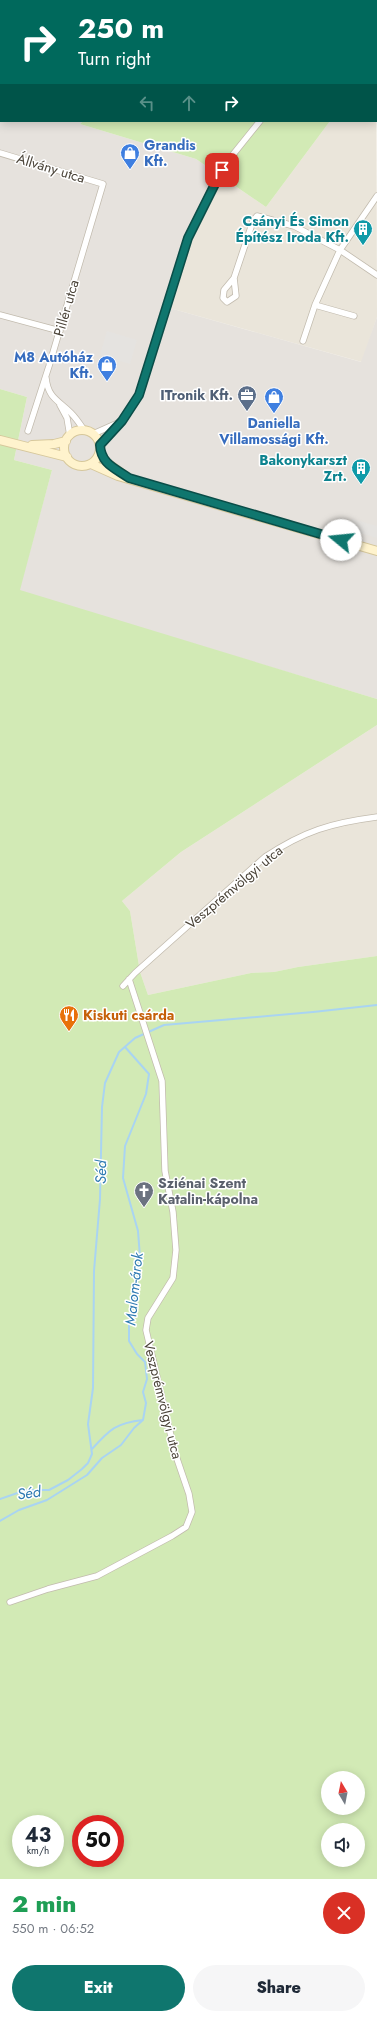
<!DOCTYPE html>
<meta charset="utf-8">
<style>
:root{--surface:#fff;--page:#f6f6f7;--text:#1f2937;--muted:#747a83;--accent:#0f766e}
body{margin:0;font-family:Jost,sans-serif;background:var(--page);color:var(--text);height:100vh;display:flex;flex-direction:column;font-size:15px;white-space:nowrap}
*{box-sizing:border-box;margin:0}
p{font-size:13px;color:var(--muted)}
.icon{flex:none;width:22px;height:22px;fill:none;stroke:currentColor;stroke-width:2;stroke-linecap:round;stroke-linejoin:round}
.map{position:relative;height:1879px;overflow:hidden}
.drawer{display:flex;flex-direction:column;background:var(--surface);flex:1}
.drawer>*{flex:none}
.guide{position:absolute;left:0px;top:0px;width:377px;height:122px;box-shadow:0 2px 10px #0003;background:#00695c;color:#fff;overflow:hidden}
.needle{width:26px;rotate:350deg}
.controls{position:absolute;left:321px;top:1771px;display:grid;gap:8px}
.controls a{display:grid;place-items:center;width:44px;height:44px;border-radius:50%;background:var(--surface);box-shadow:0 2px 10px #0003;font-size:20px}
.speed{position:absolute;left:12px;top:1815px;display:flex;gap:8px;font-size:20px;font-weight:700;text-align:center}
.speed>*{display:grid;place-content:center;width:52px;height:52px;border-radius:50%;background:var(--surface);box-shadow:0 2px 10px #0003;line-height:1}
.speed small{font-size:10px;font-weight:400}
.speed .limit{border:6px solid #d22;background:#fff;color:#111}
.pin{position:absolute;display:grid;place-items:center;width:34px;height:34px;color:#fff;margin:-17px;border-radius:8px;box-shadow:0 2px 6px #0006}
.me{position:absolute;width:44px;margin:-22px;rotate:287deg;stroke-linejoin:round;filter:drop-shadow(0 0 3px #0008)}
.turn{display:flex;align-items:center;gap:14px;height:84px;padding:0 12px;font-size:18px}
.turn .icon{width:52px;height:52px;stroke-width:2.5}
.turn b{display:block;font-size:28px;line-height:34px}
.lanes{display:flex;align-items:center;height:38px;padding:0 12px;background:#0003;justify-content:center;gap:20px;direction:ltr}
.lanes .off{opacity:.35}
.round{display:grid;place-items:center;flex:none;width:42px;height:42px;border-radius:21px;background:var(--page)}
.head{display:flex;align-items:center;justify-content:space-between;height:68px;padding:0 12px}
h1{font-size:24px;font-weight:800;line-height:30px;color:#1e9e55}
.button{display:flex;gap:8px;margin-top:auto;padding:8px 12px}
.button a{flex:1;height:46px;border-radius:24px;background:var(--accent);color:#fff;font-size:16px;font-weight:800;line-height:46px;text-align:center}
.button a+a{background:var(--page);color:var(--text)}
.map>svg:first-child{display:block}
.residential{fill:#eae5da}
.industrial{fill:#e6e2dd}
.green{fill:#d2eab5;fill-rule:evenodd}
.parking{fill:#e5e3e0}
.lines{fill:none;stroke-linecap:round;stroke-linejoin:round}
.stream{stroke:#a9d4f2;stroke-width:2}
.street-casing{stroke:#c2bbae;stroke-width:7}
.secondary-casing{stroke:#d6c79b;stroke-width:10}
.street{stroke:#fff;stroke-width:5.5}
.secondary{stroke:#fff3cd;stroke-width:8}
.route-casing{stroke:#0a4d48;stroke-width:10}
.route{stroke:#0f766e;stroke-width:7}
.labels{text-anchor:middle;stroke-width:3;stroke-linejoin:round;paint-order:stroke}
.shop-label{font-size:14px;font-weight:bold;fill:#366cbe;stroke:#fff;text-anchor:start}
.street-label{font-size:14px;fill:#4b4439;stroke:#fff}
.culture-label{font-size:14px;font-weight:bold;fill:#0d838f;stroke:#fff;text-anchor:end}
.service-label{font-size:14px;font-weight:bold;fill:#4e5e75;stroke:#fff;text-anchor:end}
.food-label{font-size:14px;font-weight:bold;fill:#c56008;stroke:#fff;text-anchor:start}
.worship-label{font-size:14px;font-weight:bold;fill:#5b616d;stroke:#fff;text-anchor:start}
.water-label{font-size:15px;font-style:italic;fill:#2e7ab2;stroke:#fff}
</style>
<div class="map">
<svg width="377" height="1879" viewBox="0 0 377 1879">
<rect width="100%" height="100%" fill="#f6f3ec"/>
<!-- residential -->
<path class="residential" d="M 376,92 L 377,317 L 362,362 L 166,307 L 185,246 L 219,175 L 266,207 L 330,121 L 376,121 Z
M 377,725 L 377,956 L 298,967 L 274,972 L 251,973 L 148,995 L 140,972 L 130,911 L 122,901 L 181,852 Z"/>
<!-- industrial -->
<path class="industrial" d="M 0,0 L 224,0 L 1,1 L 1,121 L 83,121 L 80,124 L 196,159 L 219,175 L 201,208 L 166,307 L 361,362 L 377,317 L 377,699 L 19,591 L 52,470 L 14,460 L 27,397 L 0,389 Z"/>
<!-- green -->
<path class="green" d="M 224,0 L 377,0 L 377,43 L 376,1 L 223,1 Z
M 83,121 L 330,121 L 266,207 L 196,159 L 80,124 Z
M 0,389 L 27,397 L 14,460 L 52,470 L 20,590 L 377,699 L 377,725 L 181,852 L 122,901 L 130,911 L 140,972 L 148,995 L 251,973 L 274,972 L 298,967 L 377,956 L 377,1879 L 0,1879 ZM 328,1778 L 358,1778 L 358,1808 L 328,1808 ZM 21,1824 L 55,1824 L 55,1858 L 21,1858 ZM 81,1824 L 115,1824 L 115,1858 L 81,1858 ZM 328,1830 L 358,1830 L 358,1860 L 328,1860 Z"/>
<!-- parking -->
<path class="parking" d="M 107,331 L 137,340 L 130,364 L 100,355 Z
M 352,519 L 377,526 L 377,538 L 349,530 Z"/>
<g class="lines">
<!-- stream -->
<path class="stream" d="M 92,1449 C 110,1429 116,1423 143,1420
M 0,1499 L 26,1490 L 49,1490 L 68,1480 L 82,1469 L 88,1463 L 92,1454 L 88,1424 L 93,1388 L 94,1271 L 100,1199 L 102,1107 L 105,1083 L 119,1052 L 135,1038 L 164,1025 L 313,1012 L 377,1005
M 0,1521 L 19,1510 L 47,1500 L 87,1475 L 102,1458 L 121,1445 L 134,1428 L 143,1420 L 146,1403 L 143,1392 L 147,1379 L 145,1362 L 137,1354 L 129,1341 L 129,1324 L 137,1286 L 140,1257 L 138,1231 L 123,1178 L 125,1146 L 146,1094 L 149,1074 L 125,1047"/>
<!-- street casing -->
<g class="street-casing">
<path id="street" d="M 376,33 L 377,32
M 376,102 L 377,102
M 0,153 L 103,184 L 49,366 L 28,431
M 234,278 L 236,296 L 227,302 L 223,298 L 224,290 L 234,278 L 253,221 L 257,216 L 294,226 L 340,250 L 377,275
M 315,305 L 354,316
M 0,315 L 60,331
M 303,341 L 315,305 L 340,250 L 377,196
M 46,378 C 48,398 58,400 71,413 C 76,418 80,424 84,430
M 60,405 L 67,418 L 70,436
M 93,434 L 120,422
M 100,445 L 122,421 L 139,395 L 188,238 L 202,208 L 227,162 L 260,121
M 123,986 L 135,973 L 265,857 C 304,831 331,823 377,817
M 10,1602 L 48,1589 L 97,1576 L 172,1536 L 186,1527 L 192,1512 L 189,1494 L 175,1453 L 146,1330 L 148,1318 L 173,1278 L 176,1250 L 173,1212 L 165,1171 L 162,1081 L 129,979"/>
</g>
<!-- secondary casing -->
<g class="secondary-casing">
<path id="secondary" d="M64 448a18 18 0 1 1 36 0a18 18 0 1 1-36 0Z
M 0,440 L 67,457
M 32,445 L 54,444 L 66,441
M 100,453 L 106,462 L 123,474
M 91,464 L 118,476 L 377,551"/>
</g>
<!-- street -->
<use href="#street" class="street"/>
<!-- secondary -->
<use href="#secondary" class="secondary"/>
</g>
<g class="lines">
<!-- route casing -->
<g class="route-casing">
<path id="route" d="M 222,170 L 188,238 L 139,395 L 122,421 L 100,445 C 101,464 115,468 129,478 L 341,540"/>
</g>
<!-- route -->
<use href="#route" class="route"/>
</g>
<!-- icons -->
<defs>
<g id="shop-pin" transform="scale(1)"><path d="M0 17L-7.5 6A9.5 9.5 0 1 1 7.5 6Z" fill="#3f7fe0" stroke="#fff"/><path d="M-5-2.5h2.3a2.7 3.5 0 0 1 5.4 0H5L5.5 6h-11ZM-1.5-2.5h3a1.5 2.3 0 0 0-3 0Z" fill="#fff"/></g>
<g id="building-pin" transform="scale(1)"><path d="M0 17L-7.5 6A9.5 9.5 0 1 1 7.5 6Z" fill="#0f9aa8" stroke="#fff"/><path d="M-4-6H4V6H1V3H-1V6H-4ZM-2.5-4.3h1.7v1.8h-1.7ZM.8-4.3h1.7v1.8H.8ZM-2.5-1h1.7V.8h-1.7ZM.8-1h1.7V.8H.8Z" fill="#fff"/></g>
<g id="office-pin" transform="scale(1)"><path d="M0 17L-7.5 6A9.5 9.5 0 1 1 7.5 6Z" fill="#5c6f8a" stroke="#fff"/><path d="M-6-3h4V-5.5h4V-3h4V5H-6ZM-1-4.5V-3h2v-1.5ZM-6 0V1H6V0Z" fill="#fff"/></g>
<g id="restaurant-pin" transform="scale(1)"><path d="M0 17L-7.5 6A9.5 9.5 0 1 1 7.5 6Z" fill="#e8710a" stroke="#fff"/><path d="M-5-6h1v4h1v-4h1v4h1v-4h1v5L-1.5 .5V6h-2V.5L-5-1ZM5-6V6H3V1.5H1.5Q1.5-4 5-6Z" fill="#fff"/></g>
<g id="church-pin" transform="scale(1)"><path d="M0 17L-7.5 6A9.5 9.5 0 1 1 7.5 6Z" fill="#6b7280" stroke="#fff"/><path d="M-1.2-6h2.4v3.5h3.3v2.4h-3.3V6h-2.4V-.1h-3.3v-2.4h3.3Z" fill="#fff"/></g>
</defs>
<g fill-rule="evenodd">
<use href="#shop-pin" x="130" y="153"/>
<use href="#building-pin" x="363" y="229"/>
<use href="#shop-pin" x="107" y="365"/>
<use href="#office-pin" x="247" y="395"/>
<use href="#shop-pin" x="274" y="397"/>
<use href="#building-pin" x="361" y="468"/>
<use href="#restaurant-pin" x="69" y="1015"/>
<use href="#church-pin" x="144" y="1191"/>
</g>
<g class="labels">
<!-- shop labels -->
<g class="shop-label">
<text x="144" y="150">Grandis<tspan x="144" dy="16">Kft.</tspan></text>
<text x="93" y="362" text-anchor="end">M8 Autóház<tspan x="93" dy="16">Kft.</tspan></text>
<text x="274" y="428" text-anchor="middle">Daniella<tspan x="274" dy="16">Villamossági Kft.</tspan></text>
</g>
<!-- street labels -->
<g class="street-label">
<text transform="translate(51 168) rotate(17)" y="5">Állvány utca</text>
<text transform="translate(66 308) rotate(-74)" y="5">Pillér utca</text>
<text transform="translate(234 887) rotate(-40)" y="5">Veszprémvölgyi utca</text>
<text transform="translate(163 1400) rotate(76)" y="5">Veszprémvölgyi utca</text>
</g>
<!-- culture labels -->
<g class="culture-label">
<text x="349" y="226">Csányi És Simon<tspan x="349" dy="16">Építész Iroda Kft.</tspan></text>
<text x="347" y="465">Bakonykarszt<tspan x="347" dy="16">Zrt.</tspan></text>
</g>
<!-- service labels -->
<g class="service-label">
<text x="233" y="400">ITronik Kft.</text>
</g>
<!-- food labels -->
<g class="food-label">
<text x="83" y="1020">Kiskuti csárda</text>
</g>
<!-- worship labels -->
<g class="worship-label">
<text x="158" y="1188">Sziénai Szent<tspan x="158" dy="16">Katalin-kápolna</tspan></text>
</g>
<!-- water labels -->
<g class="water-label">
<text transform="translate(101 1172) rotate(-89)" y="5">Séd</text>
<text transform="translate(134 1289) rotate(-84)" y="5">Malom-árok</text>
<text transform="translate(29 1493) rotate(-8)" y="5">Séd</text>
</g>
</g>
</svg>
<div class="controls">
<a><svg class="needle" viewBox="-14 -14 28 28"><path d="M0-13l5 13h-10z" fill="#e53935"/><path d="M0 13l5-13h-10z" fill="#747a83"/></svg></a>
<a><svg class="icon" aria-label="sound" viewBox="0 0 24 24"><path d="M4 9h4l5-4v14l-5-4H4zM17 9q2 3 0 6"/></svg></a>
</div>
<div class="speed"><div>43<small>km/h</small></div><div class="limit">50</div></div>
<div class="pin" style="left:222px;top:170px;background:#d93025"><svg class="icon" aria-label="arrive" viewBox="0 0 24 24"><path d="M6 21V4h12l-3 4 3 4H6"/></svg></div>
<svg class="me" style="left:341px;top:540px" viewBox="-20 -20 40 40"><circle r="19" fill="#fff"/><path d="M0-13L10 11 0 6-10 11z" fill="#0f766e"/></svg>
<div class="guide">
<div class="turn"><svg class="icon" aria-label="right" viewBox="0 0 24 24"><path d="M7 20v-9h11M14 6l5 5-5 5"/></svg><div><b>250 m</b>Turn right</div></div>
<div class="lanes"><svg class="icon off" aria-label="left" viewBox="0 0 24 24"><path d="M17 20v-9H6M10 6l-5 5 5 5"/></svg><svg class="icon off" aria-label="ahead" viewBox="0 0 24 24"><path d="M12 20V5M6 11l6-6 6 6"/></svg><svg class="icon" aria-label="right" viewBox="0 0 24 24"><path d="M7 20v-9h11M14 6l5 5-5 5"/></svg></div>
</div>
</div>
<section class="drawer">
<div class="head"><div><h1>2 min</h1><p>550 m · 06:52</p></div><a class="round" style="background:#d93025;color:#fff"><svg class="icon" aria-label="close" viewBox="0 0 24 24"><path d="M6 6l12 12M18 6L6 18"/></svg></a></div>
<div class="button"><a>Exit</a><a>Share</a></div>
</section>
